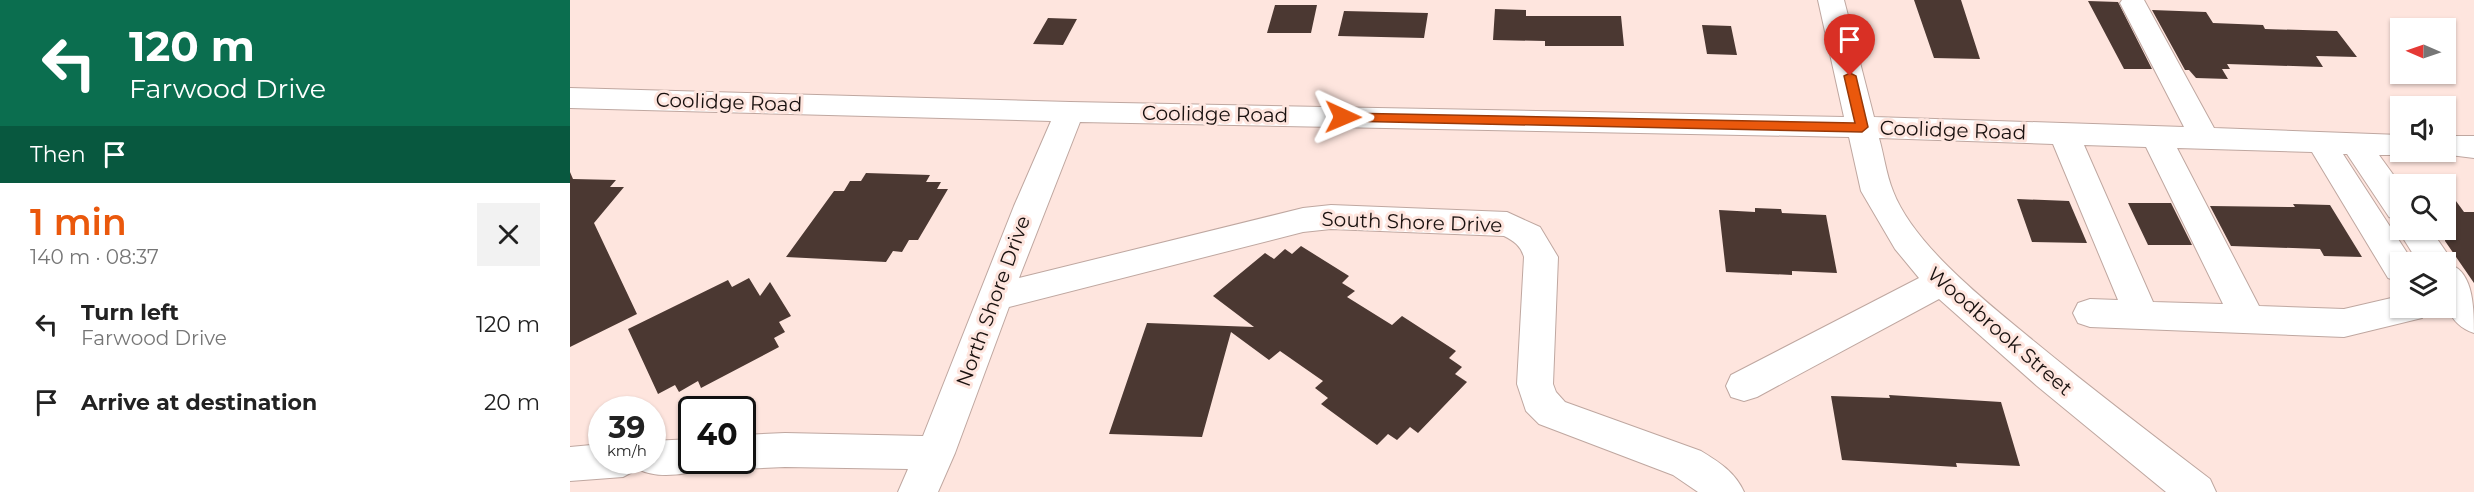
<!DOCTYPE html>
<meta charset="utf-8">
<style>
:root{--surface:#fff;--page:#f2f2f2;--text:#222;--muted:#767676;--accent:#ea580c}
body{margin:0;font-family:Montserrat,sans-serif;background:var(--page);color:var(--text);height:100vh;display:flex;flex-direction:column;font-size:22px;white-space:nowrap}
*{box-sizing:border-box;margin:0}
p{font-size:20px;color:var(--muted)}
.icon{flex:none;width:33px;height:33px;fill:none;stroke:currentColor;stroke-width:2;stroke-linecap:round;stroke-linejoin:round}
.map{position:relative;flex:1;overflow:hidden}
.details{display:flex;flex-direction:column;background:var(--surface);width:570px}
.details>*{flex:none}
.banner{background:#0b6e4f;color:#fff;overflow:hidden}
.needle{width:39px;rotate:272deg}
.controls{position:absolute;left:1820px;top:18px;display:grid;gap:12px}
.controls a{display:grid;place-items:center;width:66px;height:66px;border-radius:0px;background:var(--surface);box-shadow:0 2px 4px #0004;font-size:30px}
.speed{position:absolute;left:18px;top:396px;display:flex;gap:12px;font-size:30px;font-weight:700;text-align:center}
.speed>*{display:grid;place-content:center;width:78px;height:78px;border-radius:50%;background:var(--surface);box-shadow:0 2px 4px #0004;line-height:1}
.speed small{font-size:15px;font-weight:400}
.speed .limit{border:3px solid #111;border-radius:9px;background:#fff;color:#111}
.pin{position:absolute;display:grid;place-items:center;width:51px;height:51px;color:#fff;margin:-62px -26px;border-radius:50% 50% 50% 0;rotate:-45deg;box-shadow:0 0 6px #0007}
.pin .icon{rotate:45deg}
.me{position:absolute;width:66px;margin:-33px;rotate:91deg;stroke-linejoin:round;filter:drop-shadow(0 0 4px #0008)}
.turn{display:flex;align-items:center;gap:21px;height:126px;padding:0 30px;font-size:27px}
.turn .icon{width:78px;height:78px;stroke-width:2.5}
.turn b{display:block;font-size:42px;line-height:51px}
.then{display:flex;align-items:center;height:57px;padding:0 30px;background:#0003;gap:12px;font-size:22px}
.round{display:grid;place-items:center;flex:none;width:63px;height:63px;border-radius:0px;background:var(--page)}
.summary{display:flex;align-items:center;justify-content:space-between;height:102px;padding:0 30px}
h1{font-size:36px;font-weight:600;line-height:45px;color:var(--accent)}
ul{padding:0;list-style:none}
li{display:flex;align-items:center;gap:18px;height:78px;padding:0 30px}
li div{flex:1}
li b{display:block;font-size:22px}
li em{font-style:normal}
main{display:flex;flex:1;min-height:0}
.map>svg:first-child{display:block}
.building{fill:#4b3832}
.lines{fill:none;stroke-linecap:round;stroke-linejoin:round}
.minor-casing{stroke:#bfa7a0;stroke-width:2}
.minor{fill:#fff;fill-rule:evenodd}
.route{fill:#ea580c;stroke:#983908;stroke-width:1.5}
.labels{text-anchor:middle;stroke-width:6;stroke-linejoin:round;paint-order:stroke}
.street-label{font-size:20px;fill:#19110f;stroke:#fee5de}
</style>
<main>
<section class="details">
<div class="banner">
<div class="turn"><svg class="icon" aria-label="left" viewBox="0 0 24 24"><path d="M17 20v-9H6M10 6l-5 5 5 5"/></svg><div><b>120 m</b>Farwood Drive</div></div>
<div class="then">Then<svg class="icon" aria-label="arrive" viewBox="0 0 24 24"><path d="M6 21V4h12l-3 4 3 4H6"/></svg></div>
</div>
<div class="summary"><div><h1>1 min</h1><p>140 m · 08:37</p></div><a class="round"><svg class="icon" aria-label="close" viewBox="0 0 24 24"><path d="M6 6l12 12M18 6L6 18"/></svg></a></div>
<ul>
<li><svg class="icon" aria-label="left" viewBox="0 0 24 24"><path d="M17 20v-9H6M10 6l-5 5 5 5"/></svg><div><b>Turn left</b><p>Farwood Drive</p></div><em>120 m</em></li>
<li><svg class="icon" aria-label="arrive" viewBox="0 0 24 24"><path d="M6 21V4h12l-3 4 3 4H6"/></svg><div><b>Arrive at destination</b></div><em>20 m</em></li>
</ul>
</section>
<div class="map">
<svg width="1904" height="492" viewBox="0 0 1904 492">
<rect width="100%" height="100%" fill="#fee5de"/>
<!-- building -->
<path class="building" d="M 1344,0 L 1391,0 L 1410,59 L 1364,58 Z
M 1518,1 L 1548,2 L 1582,69 L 1554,69 Z
M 705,5 L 747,5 L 741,33 L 697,33 Z
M 925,9 L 956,10 L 956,16 L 1051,16 L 1054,46 L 975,46 L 975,41 L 923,40 Z
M 1582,10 L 1636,12 L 1643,23 L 1693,25 L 1695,29 L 1767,31 L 1787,57 L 1746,56 L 1753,67 L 1657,64 L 1660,69 L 1652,69 L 1658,79 L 1626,78 L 1619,70 L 1615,70 Z
M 774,11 L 858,13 L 854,38 L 768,36 Z
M 478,18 L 507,19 L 493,45 L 463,44 Z
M 1132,25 L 1161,26 L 1167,55 L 1137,54 Z
M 0,172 L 3,179 L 46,180 L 40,187 L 54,187 L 24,223 L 67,314 L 0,347 Z
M 296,173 L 360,175 L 356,182 L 371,182 L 367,189 L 378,189 L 348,240 L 339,240 L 332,252 L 323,251 L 316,262 L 216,257 L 264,191 L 274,191 L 280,181 L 291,181 Z
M 1875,186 L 1894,212 L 1904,212 L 1904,283 L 1875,241 Z
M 1447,199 L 1499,201 L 1517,243 L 1462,242 Z
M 1558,203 L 1601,203 L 1622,245 L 1578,245 Z
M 1723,204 L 1760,205 L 1792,257 L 1754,256 L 1750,249 L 1661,246 L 1640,206 L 1725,207 Z
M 1185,208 L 1211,209 L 1212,213 L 1256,215 L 1267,273 L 1222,271 L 1222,275 L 1156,272 L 1149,210 L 1185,212 Z
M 731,246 L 779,276 L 772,283 L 785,291 L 777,297 L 822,325 L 832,316 L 886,351 L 879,358 L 892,367 L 885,374 L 897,382 L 848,433 L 840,427 L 827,440 L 818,434 L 807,445 L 751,404 L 758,398 L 745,388 L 753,381 L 710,351 L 699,360 L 661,332 L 632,437 L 539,434 L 577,323 L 684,327 L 643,296 L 695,253 L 704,259 L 715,249 L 722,254 Z
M 179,278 L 190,296 L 200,282 L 221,316 L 209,322 L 215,332 L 204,338 L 209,347 L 131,388 L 128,381 L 109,392 L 105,385 L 88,394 L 58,329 L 158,280 L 162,287 Z
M 1319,395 L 1431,402 L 1450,466 L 1386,463 L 1387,467 L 1272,460 L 1261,396 L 1320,398 Z"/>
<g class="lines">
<!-- minor casing -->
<g class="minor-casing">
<path id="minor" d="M 1248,0 L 1274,0 L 1304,117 L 1614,127 L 1550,3 L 1552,0 L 1574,0 L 1644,128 L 1830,135 L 1830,152 L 1841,152 L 1830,155 L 1809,155 L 1830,184 L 1830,221 L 1819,217 L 1777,154 L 1773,154 L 1843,262 L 1830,262 L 1830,282 L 1818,278 L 1742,152 L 1607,148 L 1689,306 L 1774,309 L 1830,296 L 1830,308 L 1857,308 L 1852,318 L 1774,337 L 1520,327 L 1508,323 L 1503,313 L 1508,303 L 1520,299 L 1548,300 L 1483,144 L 1309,138 C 1314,155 1316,174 1323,191 C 1344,246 1419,304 1465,342 C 1522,389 1581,434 1640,479 L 1646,492 L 1596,492 L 1467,386 L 1369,299 L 1187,397 L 1174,401 L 1161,397 L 1156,386 L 1161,375 L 1349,278 L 1325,249 L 1291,191 L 1279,137 L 510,122 L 449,278 L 733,208 L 761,205 L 937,212 L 970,227 L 988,257 L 983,384 L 986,392 L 995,402 L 1131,451 C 1149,462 1165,472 1174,492 L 1128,492 L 1103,475 L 969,424 L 956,411 L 947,384 L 954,257 C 951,246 944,241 934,236 L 761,229 L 733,232 L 439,307 L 385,453 L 368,492 L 328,492 L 338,469 L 215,467 L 172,469 L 158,464 L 157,460 L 172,460 L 172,435 L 215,433 L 353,436 L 444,206 L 481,121 L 0,108 L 0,88 L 500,102 L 1274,117 ZM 1514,145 L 1576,147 L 1653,304 L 1583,302 Z
M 1875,136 L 1904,136 L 1904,158 L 1864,153 L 1863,152 L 1875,152 Z
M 1830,226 L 1830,230 L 1861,230 L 1883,262 L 1881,265 C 1904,273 1904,311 1904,333 C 1871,322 1875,291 1875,262 L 1848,262 L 1828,230 Z
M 122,439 L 122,460 L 139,460 L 136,468 C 115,475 87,479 68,469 L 53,477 L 0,481 L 0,447 L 32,444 L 32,460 L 82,460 L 82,441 Z"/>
</g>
<!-- minor -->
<use href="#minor" class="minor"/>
</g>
<!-- route -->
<path class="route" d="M 1280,73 L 1286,76 L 1298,127 L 1292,132 L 773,121 L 767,117 L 773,113 L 1285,123 L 1274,76 Z"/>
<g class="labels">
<!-- street labels -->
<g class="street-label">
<text transform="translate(159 102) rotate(2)" y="7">Coolidge Road</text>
<text transform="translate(645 114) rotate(1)" y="7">Coolidge Road</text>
<text transform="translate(1383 130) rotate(2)" y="7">Coolidge Road</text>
<text transform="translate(842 222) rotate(2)" y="7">South Shore Drive</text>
<text transform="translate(423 301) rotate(-70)" y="7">North Shore Drive</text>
<text transform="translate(1430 331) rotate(41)" y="7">Woodbrook Street</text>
</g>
</g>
</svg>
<div class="controls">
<a><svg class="needle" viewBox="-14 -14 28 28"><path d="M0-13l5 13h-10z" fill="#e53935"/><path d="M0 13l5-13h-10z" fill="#767676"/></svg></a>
<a><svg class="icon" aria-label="sound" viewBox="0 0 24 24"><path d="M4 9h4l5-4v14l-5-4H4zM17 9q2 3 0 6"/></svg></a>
<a><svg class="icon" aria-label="search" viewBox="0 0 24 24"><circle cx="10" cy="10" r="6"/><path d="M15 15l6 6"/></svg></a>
<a><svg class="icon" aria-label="layers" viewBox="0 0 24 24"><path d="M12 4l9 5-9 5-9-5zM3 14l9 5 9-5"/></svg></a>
</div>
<div class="speed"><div>39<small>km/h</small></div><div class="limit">40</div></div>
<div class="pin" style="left:1280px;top:76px;background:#d93025"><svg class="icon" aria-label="arrive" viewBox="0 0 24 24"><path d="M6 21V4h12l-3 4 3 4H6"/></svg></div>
<svg class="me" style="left:773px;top:117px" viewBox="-20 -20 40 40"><path d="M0-17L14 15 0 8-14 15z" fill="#ea580c" stroke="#fff" stroke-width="4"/></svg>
</div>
</main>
